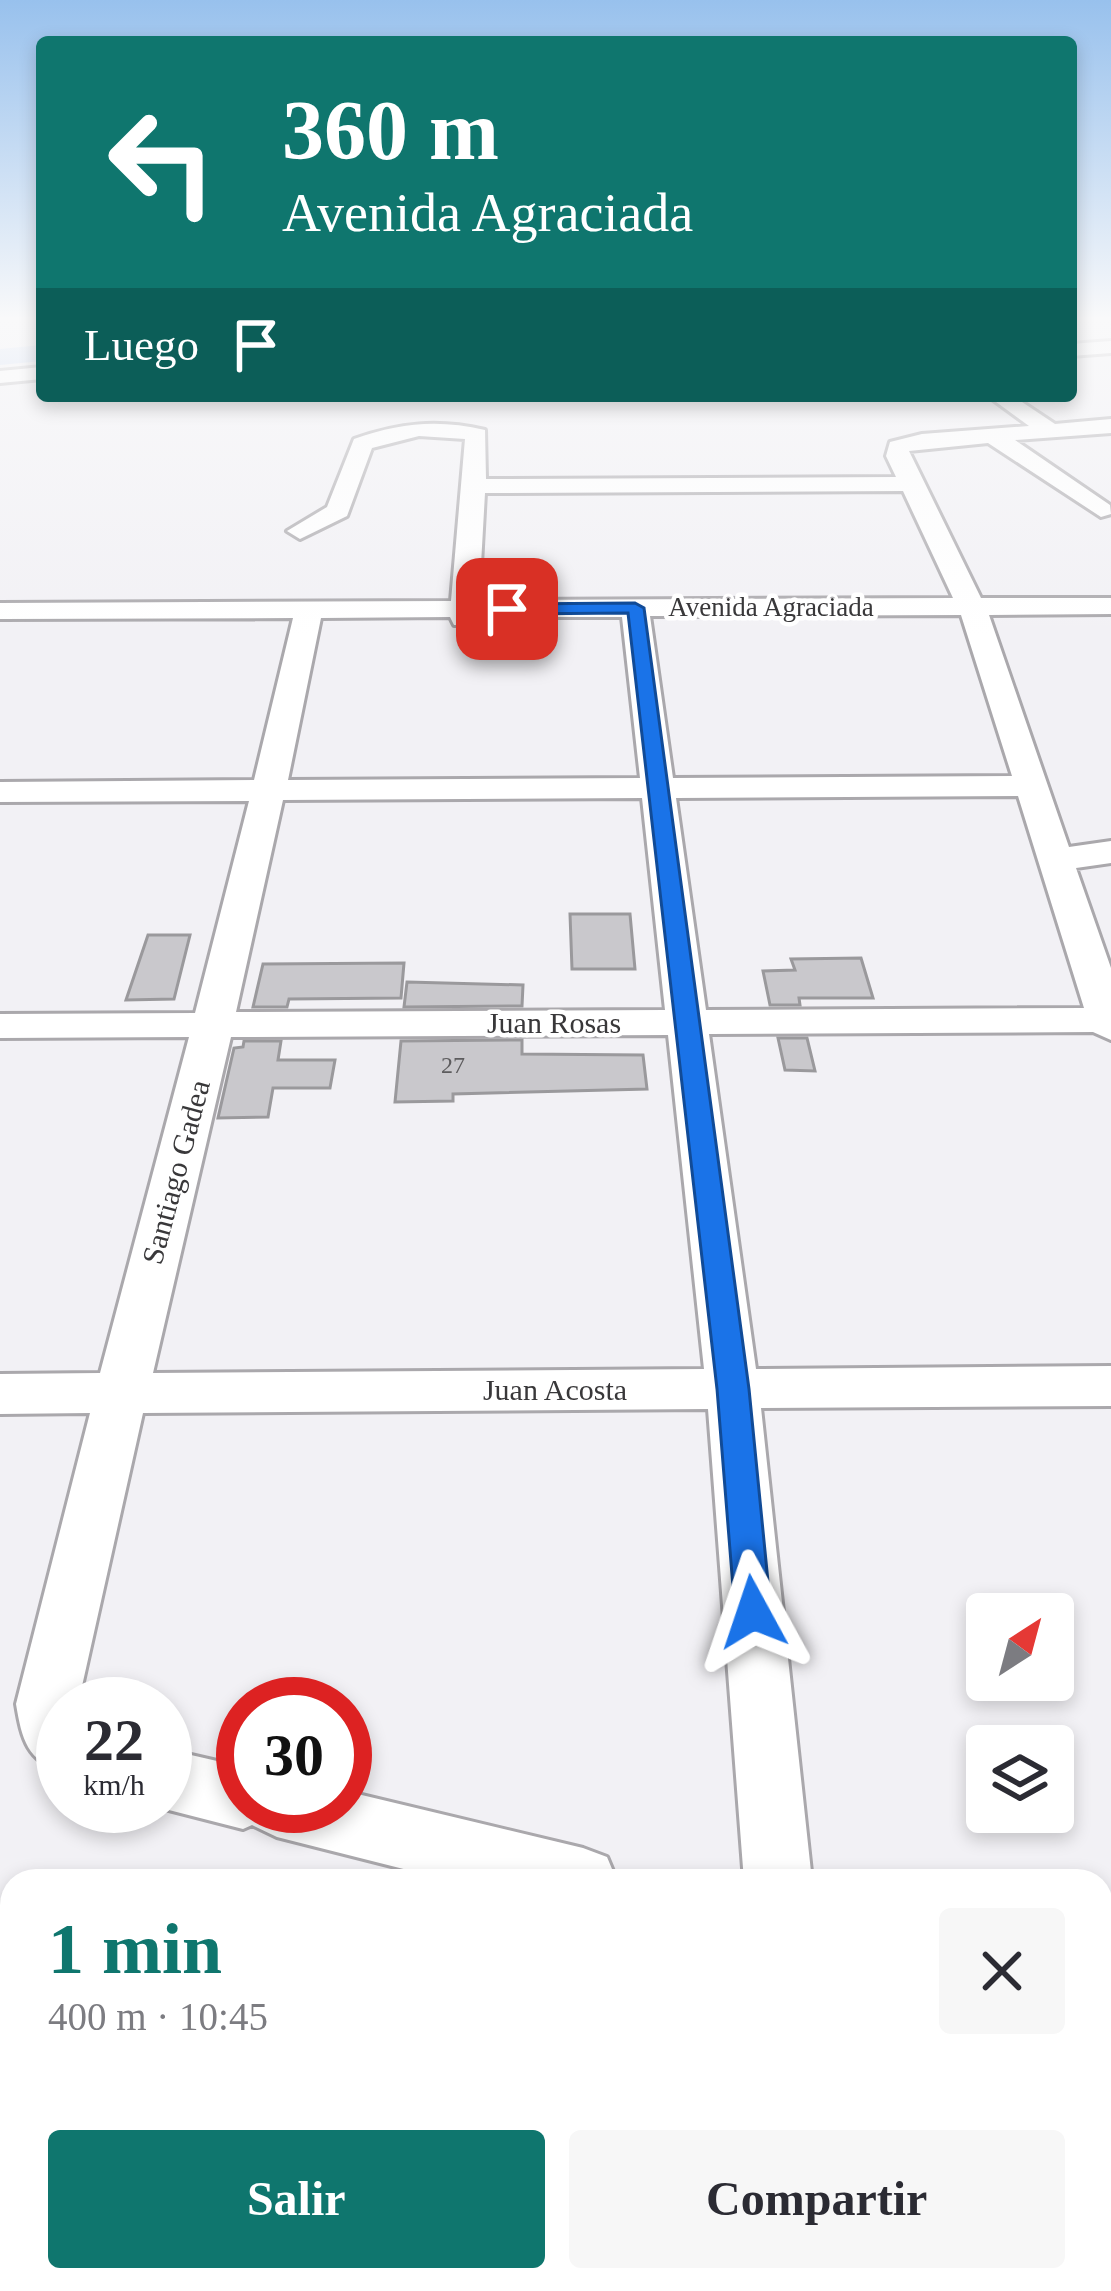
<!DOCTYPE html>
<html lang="es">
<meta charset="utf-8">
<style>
:root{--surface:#fff;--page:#f7f7f7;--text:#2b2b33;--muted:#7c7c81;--accent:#0f766e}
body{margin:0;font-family:"Times New Roman",serif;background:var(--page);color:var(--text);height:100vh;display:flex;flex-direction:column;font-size:45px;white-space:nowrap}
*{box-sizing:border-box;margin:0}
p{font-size:39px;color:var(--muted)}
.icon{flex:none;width:66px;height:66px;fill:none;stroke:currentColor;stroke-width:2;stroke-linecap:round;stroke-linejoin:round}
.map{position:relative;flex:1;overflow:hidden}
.drawer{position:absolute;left:0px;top:1869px;width:1113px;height:423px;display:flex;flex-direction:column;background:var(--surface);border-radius:36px 36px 0 0;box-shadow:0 6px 18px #0003}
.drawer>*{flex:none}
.guide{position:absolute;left:36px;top:36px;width:1041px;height:366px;border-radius:12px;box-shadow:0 6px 18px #0003;background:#0f766e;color:#fff;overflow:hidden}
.needle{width:78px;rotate:36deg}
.tools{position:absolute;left:966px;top:1593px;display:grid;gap:24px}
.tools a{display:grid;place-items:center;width:108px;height:108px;border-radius:12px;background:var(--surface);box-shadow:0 6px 18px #0003;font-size:60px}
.speed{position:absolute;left:36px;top:1677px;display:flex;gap:24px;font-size:60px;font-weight:700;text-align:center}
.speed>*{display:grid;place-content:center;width:156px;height:156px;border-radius:50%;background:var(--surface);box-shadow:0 6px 18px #0003;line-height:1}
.speed small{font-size:30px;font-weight:400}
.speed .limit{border:18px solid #d22;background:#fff;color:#111}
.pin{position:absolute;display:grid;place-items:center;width:102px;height:102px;color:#fff;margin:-51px;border-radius:24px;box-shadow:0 6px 18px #0006}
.me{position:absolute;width:132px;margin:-66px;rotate:355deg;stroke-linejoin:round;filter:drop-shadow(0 0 9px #0008)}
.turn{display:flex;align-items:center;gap:42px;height:252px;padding:0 48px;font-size:54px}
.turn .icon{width:156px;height:156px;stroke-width:2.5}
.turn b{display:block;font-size:84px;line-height:102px}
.then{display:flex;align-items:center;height:114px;padding:0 48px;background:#0003;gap:24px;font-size:45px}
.round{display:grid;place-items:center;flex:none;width:126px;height:126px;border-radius:12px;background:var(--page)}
.headline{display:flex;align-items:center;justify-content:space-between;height:204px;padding:0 48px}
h1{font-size:72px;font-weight:700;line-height:90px;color:var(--accent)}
.cta{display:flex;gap:24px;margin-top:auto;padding:24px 48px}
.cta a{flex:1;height:138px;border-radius:12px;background:var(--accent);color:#fff;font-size:48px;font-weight:700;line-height:138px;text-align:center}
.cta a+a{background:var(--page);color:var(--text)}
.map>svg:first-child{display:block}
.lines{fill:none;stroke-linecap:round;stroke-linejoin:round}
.river{fill:#c0d4f5;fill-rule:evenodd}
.building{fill:#c9c8cc;stroke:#9a999c;stroke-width:3}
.minor-casing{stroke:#aaa8ac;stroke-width:6}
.minor{fill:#fff;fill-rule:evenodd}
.route{fill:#1a73e8;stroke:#114b97;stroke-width:3}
.labels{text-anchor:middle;stroke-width:9;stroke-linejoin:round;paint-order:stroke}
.number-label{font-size:24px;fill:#5d5c5e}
.far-street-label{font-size:27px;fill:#39383a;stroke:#fff}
.street-label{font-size:30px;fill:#39383a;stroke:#fff}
</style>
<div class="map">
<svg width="1111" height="2291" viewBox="0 0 1111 2291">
<rect width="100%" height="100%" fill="#f2f1f5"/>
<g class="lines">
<!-- river -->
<path class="river" d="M 42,345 L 42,361 L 0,365 L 0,349 Z"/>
</g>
<!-- building -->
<path class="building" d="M 570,914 L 630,914 L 635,969 L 572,969 Z
M 148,935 L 190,935 L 174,999 L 126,1000 Z
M 861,958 L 873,998 L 799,998 L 800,1005 L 770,1005 L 763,971 L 795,970 L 791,959 Z
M 404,963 L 401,998 L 289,999 L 287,1007 L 253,1007 L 263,964 Z
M 407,982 L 523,985 L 522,1006 L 404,1007 Z
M 778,1038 L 807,1038 L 815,1071 L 785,1070 Z
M 522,1040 L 522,1054 L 643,1055 L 647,1089 L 453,1094 L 453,1101 L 395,1102 L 401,1041 Z
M 244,1041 L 281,1041 L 278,1060 L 335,1060 L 330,1088 L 273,1088 L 268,1117 L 218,1118 L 234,1048 L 243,1047 Z"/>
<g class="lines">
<!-- minor casing -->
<g class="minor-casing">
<path id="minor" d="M 1111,341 L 1111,353 L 1071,356 L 1071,344 Z
M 42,367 L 42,379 L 0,383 L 0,371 Z
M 988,396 L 1013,396 L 1055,424 L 1111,419 L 1111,433 L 1015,440 L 1110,505 L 1111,514 L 1101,517 L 988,443 L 909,451 L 981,598 L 1111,598 L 1111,614 L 989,615 L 1069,847 L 1111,841 L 1111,863 L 1076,868 L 1111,968 L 1111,1040 L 1093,1032 L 709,1034 L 756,1369 L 1111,1366 L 1111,1406 L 761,1408 L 812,1881 L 744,1881 L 708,1409 L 143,1413 L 78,1704 L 63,1704 L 63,1773 C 27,1760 22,1740 16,1704 L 90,1413 L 0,1414 L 0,1374 L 100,1373 L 189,1037 L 0,1038 L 0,1014 L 195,1013 L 249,801 L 0,802 L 0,782 L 254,780 L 293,618 L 0,619 L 0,603 L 451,601 L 465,439 L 419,436 L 372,448 L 347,516 L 300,539 L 287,531 L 327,507 L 354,439 C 399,423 438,419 485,430 L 486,479 L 896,477 L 886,456 L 890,442 L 922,434 L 1029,426 ZM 903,491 L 953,598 L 479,600 L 485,493 ZM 961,615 L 1012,776 L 673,778 L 650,616 ZM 450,617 L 454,625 L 474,625 L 478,617 L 622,617 L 640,778 L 288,780 L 321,618 ZM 1018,796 L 1084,1008 L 706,1010 L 676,798 ZM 642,798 L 665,1010 L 236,1012 L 283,800 ZM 668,1035 L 704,1369 L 153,1373 L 231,1037 Z
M 165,1749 L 243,1767 L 243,1806 L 345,1806 L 345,1791 L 583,1848 L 607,1857 L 617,1881 L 451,1881 L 277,1837 L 252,1825 L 243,1829 L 165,1809 L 157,1806 L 165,1806 Z
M 1101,1970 L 1111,1972 L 1111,2044 L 1101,2042 Z"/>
</g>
<!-- minor -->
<use href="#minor" class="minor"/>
</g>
<!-- sky -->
<linearGradient id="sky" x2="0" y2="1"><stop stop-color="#98c1ed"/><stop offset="0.5" stop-color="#f9f9fa"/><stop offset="1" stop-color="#f9f9fa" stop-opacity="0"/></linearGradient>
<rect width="1111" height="637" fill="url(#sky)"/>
<!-- route -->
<path class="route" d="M 635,603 L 644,608 L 749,1389 L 771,1612 L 766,1623 L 753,1628 L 740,1623 L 735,1612 L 717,1389 L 628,613 L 507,614 L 499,609 L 507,604 Z"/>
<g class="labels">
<!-- number labels -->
<g class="number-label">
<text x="453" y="1073">27</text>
</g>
<!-- far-street labels -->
<g class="far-street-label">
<text x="771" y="616">Avenida Agraciada</text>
</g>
<!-- street labels -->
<g class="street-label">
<text x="554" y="1033">Juan Rosas</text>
<text transform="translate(176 1172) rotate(-75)" y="10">Santiago Gadea</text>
<text x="555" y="1400">Juan Acosta</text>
</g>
</g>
</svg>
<div class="tools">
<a><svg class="needle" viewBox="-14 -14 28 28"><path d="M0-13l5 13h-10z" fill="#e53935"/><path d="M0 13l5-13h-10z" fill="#7c7c81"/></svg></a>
<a><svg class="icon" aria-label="layers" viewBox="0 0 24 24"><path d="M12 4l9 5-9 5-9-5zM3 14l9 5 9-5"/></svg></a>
</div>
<div class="speed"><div>22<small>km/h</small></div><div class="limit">30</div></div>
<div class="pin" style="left:507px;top:609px;background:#d93025"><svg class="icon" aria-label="arrive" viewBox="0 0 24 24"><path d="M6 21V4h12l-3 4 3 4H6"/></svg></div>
<svg class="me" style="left:753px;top:1612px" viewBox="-20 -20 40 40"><path d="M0-17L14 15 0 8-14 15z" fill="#1a73e8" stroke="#fff" stroke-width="4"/></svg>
<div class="guide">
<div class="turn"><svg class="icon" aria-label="left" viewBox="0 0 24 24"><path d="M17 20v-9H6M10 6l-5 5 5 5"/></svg><div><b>360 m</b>Avenida Agraciada</div></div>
<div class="then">Luego<svg class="icon" aria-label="arrive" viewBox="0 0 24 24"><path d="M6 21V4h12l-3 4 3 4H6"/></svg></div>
</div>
<section class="drawer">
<div class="headline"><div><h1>1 min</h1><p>400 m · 10:45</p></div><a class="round"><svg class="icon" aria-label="close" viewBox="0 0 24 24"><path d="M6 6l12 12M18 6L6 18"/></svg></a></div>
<div class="cta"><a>Salir</a><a>Compartir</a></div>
</section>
</div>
